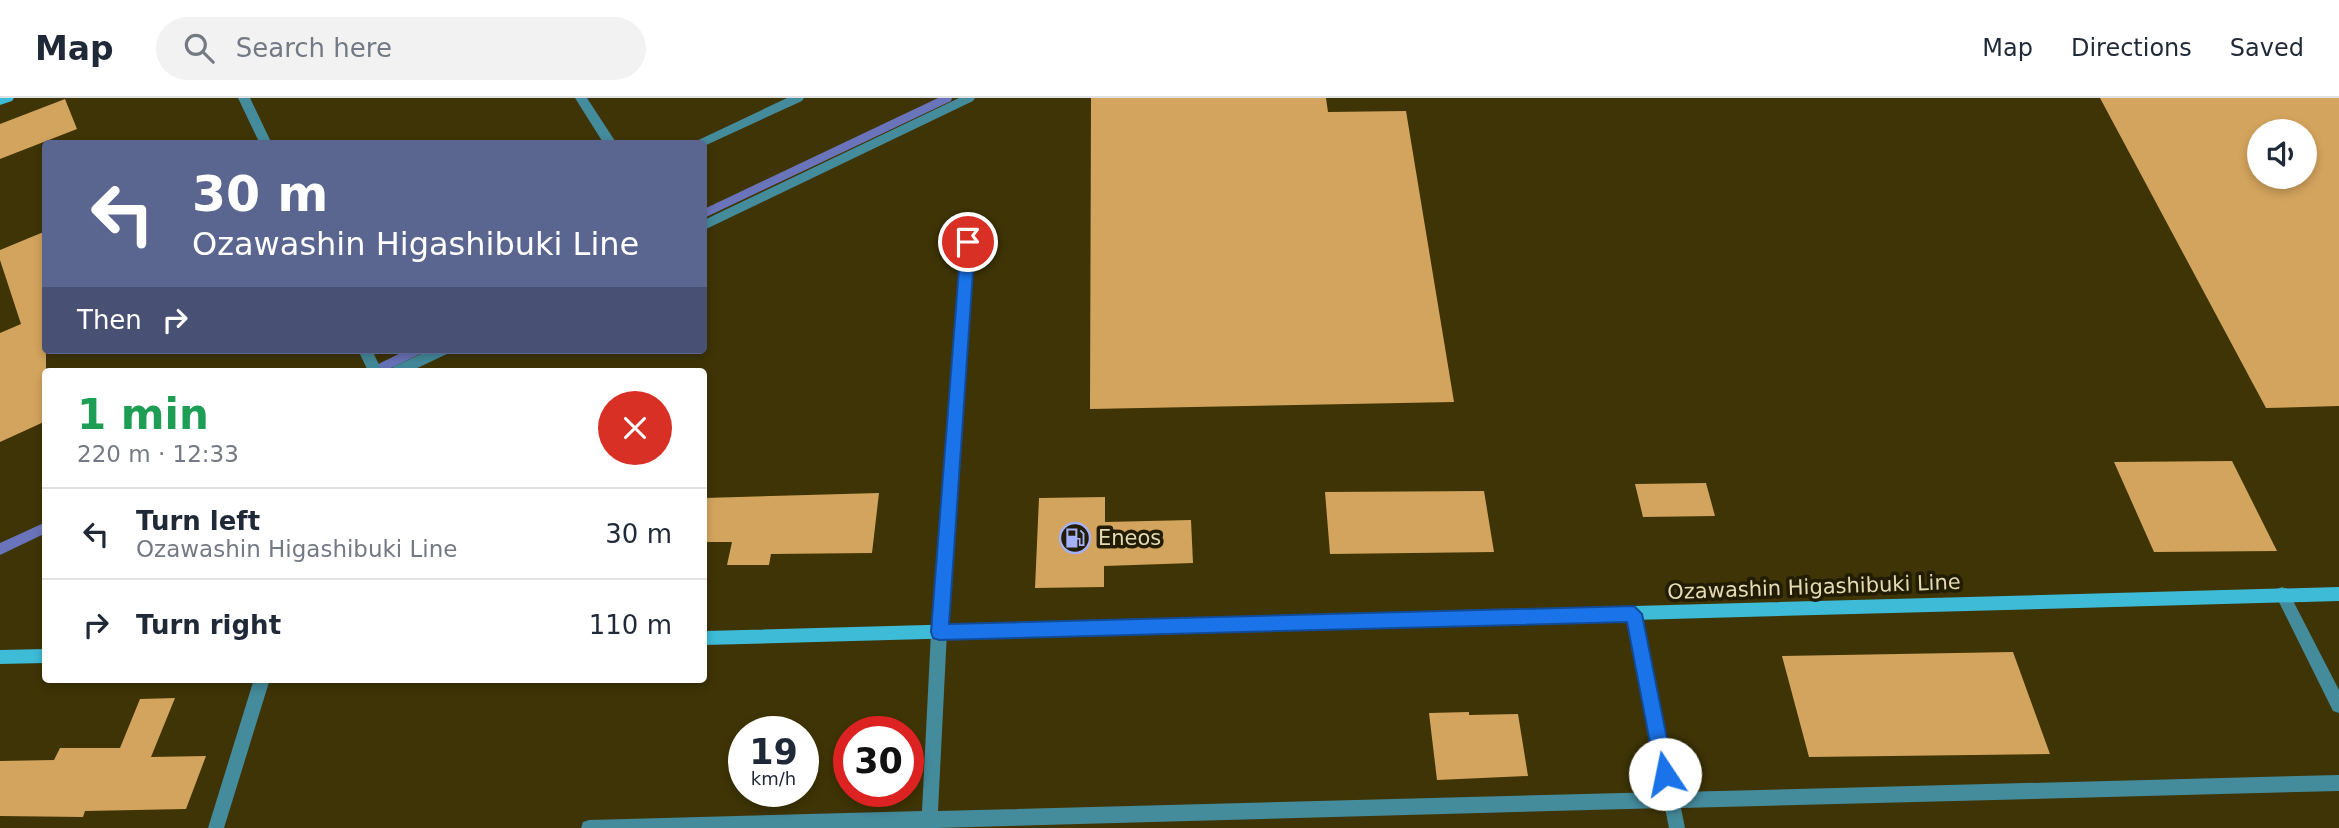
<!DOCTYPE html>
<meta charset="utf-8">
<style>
:root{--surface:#fff;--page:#f2f2f3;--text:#1f2937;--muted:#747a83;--line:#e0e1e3}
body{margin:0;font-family:"DejaVu Sans",sans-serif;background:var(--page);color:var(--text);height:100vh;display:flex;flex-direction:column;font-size:26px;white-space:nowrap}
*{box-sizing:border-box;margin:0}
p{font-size:23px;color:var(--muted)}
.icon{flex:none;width:38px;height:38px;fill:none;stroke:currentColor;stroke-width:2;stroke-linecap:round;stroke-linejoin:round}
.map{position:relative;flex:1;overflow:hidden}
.side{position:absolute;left:42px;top:270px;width:665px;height:315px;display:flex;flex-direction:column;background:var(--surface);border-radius:7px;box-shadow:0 4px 10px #0003}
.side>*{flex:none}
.guide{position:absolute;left:42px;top:42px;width:665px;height:214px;border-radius:7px;box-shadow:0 4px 10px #0003;background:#5b6690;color:#fff;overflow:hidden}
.buttons{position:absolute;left:2247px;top:21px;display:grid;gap:14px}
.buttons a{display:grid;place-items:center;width:70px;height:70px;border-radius:50%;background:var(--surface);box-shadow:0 4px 10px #0003;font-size:35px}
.speed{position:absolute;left:728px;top:618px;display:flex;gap:14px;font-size:35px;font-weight:700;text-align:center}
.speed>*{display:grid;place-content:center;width:91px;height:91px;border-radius:50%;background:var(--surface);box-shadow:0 4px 10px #0003;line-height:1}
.speed small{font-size:18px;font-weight:400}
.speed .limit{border:10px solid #d22;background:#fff;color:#111}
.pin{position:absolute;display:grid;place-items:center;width:60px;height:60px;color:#fff;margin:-30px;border:4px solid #fff;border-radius:50%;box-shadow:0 2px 7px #0007}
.me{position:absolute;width:77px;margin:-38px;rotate:349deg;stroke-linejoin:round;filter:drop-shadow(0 0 5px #0008)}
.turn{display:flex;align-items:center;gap:24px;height:147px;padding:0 35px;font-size:32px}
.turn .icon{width:91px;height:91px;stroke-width:2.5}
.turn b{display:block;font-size:49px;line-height:60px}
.then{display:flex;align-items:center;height:66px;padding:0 35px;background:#0003;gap:14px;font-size:26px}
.round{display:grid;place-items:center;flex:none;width:74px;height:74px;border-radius:37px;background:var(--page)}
.head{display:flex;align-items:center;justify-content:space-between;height:119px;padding:0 35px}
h1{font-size:42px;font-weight:600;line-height:52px;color:#1e9e55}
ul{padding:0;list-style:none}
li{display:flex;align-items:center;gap:21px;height:91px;padding:0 35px;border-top:2px solid var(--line)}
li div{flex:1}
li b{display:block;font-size:26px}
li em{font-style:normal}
header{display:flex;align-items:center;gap:42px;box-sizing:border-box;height:98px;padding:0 35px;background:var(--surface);border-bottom:2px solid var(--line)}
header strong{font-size:33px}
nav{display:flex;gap:38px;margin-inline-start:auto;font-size:24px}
.search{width:490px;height:63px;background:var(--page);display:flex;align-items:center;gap:18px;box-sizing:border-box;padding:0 24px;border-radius:38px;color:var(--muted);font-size:26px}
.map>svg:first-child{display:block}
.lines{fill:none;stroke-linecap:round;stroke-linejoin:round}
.stream{fill:#6a74ba;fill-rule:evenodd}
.building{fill:#d3a45d;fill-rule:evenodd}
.service{fill:#448b9c;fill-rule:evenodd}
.minor{fill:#448b9c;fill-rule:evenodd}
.secondary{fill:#3dbbd7;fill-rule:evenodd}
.route{fill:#1a73e8;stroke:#114b97;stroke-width:2}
.labels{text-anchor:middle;stroke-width:7;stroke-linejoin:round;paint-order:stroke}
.poi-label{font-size:21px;fill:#e4dbb4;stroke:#221c03;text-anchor:start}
.street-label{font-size:21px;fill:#e4dbb4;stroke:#221c03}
</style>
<header>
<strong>Map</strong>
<div class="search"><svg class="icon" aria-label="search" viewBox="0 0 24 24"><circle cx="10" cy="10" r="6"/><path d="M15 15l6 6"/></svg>Search here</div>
<nav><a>Map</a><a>Directions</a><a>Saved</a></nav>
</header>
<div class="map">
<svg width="2339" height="730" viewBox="0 0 2339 730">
<rect width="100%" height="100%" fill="#3e3405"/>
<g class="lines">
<!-- stream -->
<path class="stream" d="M 938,0 L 952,0 L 951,3 L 704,120 L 704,111 Z
M 407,252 L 424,252 L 422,255 L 385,273 L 368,273 L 370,270 Z
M 46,424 L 46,435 L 0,457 L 0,445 Z"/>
</g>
<!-- building -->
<path class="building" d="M 1091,0 L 1326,0 L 1328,14 L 1406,13 L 1454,304 L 1090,311 Z
M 2100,0 L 2339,0 L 2339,308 L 2266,310 ZM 2259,33 L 2305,33 L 2305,79 L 2259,79 Z
M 65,1 L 77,31 L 0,61 L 0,26 Z
M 46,133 L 46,323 L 0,344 L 0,235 L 21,226 L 0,162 L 0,152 Z
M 2232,363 L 2277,453 L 2154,454 L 2114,364 Z
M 1706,385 L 1715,418 L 1643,419 L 1635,386 Z
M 1484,393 L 1494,454 L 1330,456 L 1325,394 Z
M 879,395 L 872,455 L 771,456 L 769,467 L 727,467 L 732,444 L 704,444 L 704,400 Z
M 1105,399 L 1105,424 L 1191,422 L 1193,465 L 1104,468 L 1104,489 L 1035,490 L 1039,400 Z
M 2013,554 L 2050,656 L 1809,659 L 1782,558 Z
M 175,600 L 151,659 L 206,658 L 186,711 L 85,713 L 83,719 L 0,718 L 0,663 L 54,662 L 60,650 L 120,650 L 140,601 Z
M 1469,614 L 1469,617 L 1518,616 L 1528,678 L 1437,682 L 1429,615 Z"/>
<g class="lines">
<!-- service -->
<path class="service" d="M 959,0 L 975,0 L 973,3 L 704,132 L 704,122 Z
M 968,139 L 974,144 L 947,534 L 944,539 L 939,541 L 934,539 L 931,534 L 962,144 Z
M 429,252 L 449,252 L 447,256 L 411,273 L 391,273 L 393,269 Z"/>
<!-- minor -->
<path class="minor" d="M 238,0 L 250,0 L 272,46 L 260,46 Z
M 575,0 L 587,0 L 617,46 L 604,46 Z
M 787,0 L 804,0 L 802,3 L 704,48 L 704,46 L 690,46 Z
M 358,252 L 372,252 L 382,273 L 368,273 Z
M 2282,489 L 2287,491 L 2339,592 L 2339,615 L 2333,613 L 2275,496 L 2277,491 Z
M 1634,509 L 1639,511 L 1641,516 L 1678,694 L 2339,677 L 2339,693 L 1681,710 L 1685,730 L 1669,730 L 1665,710 L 937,730 L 581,730 L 583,724 L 589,722 L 922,713 L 931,534 L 934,529 L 939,527 L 944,529 L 947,534 L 938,713 L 1662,694 L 1627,516 L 1629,511 Z
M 254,581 L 270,581 L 224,730 L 208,730 Z"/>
<!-- secondary -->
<path class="secondary" d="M 0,0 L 14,0 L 12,3 L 0,7 Z
M 2339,489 L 2339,503 L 704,547 L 704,533 Z
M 46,551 L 46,565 L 0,566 L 0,552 Z"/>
</g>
<!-- route -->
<path class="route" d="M 968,138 L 975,144 L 949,526 L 1634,508 L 1642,516 L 1674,676 L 1672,682 L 1665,685 L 1659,682 L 1656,676 L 1627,524 L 939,542 L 933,540 L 931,534 L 961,144 Z"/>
<!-- icons -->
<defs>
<g id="fuel-ring" transform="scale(1.575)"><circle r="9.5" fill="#221c03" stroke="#a4b1fc" stroke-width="1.5"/><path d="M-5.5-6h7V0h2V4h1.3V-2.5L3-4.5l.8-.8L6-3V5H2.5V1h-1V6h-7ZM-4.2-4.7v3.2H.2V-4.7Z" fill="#a4b1fc"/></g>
</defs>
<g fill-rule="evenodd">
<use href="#fuel-ring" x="1075" y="440"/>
</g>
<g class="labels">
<!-- poi labels -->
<g class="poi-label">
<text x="1098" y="447">Eneos</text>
</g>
<!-- street labels -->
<g class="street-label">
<text transform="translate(1814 489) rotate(-2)" y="7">Ozawashin Higashibuki Line</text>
</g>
</g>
</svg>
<div class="buttons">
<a><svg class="icon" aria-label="sound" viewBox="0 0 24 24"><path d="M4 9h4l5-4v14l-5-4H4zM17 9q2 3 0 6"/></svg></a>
</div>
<div class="speed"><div>19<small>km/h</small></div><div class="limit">30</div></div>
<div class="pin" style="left:968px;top:144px;background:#d93025"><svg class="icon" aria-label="arrive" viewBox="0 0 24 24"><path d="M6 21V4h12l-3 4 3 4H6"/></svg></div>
<svg class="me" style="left:1665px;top:676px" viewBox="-20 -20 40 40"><circle r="19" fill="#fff"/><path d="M0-13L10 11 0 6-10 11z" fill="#1a73e8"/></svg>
<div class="guide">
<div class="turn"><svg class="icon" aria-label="left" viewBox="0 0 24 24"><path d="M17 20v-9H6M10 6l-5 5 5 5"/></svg><div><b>30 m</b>Ozawashin Higashibuki Line</div></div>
<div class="then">Then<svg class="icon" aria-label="right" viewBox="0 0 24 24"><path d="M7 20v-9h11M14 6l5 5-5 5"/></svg></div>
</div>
<section class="side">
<div class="head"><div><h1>1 min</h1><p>220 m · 12:33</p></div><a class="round" style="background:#d93025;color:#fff"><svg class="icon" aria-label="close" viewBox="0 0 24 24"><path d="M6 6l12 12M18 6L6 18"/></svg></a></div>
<ul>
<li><svg class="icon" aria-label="left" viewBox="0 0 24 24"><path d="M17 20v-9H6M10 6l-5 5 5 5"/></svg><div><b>Turn left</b><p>Ozawashin Higashibuki Line</p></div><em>30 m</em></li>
<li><svg class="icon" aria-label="right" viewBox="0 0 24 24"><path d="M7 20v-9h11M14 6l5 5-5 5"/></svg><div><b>Turn right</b></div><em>110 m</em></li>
</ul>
</section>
</div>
